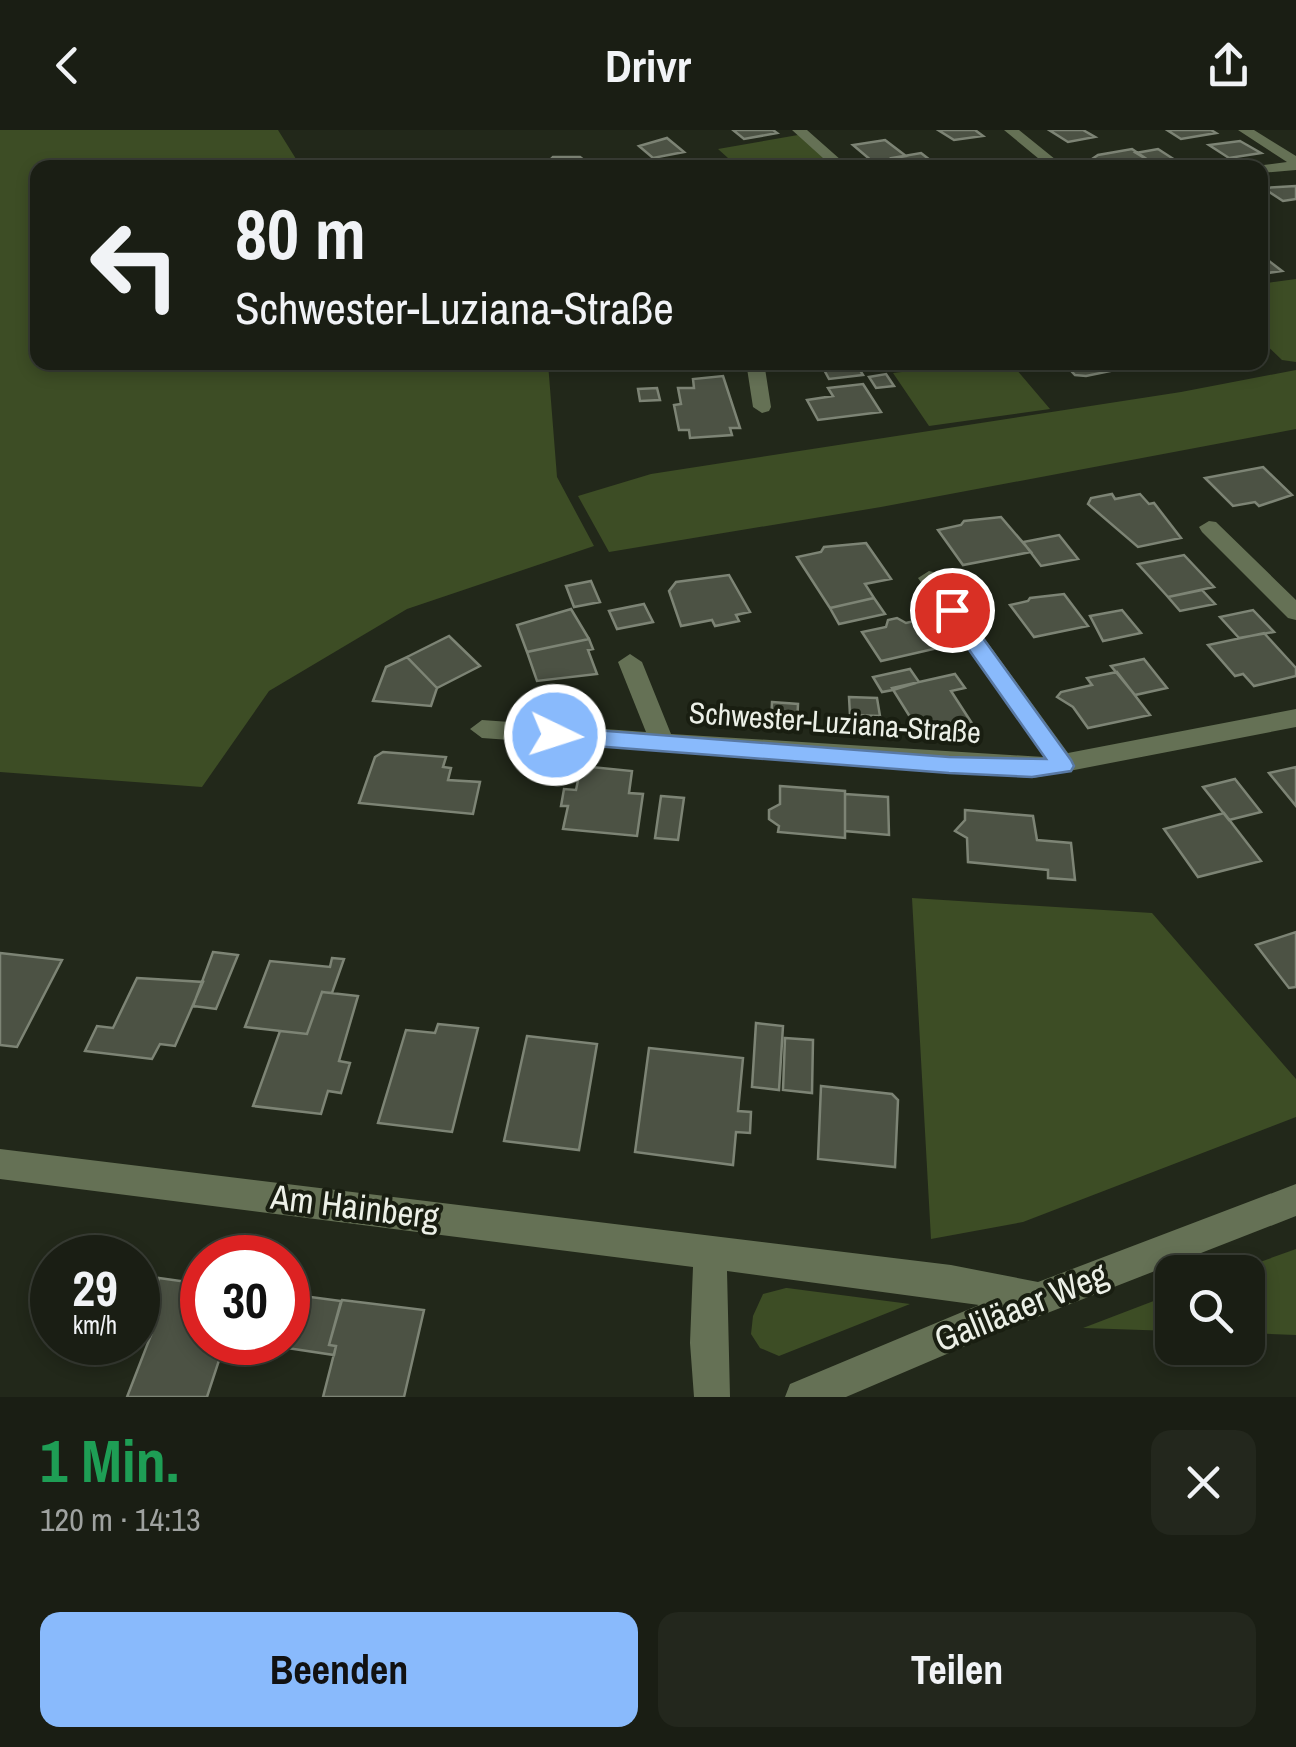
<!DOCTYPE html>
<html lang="de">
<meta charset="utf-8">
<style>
:root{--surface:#1a1e14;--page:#23271d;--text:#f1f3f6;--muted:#9fa2a0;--line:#383c34;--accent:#89bafc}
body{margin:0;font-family:"Archivo Narrow",sans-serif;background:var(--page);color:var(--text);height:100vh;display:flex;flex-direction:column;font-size:38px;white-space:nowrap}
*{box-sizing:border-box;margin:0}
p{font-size:32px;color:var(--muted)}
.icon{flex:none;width:55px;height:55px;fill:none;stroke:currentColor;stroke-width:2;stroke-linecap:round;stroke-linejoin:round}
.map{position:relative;height:1267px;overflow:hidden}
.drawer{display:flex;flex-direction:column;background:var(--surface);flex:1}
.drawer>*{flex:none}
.guide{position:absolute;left:30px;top:30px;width:1238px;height:210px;border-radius:20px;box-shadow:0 5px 15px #0003,0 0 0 2px var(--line);background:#1a1e14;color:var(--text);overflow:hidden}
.buttons{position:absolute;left:1155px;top:1125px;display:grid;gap:20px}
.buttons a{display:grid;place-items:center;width:110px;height:110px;border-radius:20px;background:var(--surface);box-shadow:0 5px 15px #0003,0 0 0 2px var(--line);font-size:50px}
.speed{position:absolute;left:30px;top:1105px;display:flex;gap:20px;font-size:50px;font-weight:700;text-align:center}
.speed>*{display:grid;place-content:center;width:130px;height:130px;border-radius:50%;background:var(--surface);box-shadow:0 5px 15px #0003,0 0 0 2px var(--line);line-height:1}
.speed small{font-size:25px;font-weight:400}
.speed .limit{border:15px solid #d22;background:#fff;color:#111}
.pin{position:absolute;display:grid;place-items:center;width:85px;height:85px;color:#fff;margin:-42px;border:5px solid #fff;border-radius:50%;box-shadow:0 2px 10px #0007}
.me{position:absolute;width:110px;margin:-55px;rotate:94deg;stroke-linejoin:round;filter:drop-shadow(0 0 8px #0008)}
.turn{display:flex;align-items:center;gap:35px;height:210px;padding:0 40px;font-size:45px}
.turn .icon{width:130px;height:130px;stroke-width:2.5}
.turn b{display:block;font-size:70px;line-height:85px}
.round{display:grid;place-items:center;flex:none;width:105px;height:105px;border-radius:20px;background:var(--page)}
.overview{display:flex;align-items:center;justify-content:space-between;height:170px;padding:0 40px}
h1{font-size:60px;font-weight:700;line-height:75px;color:#1e9e55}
.button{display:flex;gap:20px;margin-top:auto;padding:20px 40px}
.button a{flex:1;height:115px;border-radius:20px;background:var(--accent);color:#111;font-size:40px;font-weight:700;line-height:115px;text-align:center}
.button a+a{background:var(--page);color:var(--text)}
header{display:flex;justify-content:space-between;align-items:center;height:130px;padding:0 40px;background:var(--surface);font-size:45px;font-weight:700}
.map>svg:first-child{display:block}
.green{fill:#3d4d25}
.building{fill:#4c5244;stroke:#7d8475;stroke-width:2.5}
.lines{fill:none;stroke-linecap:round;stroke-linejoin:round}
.minor{fill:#657155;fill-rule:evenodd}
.route{fill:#89bafc;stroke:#5979a4;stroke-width:2.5}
.labels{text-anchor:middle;stroke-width:8;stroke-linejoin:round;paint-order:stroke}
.street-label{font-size:30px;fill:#ecf0e7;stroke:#191e11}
.near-street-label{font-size:35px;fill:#ecf0e7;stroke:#191e11}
</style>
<header><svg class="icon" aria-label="back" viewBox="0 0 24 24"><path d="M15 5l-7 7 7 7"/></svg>Drivr<svg class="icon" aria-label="share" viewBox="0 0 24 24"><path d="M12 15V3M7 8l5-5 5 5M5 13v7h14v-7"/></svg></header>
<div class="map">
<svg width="1296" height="1267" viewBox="0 0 1296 1267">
<rect width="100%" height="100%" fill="#22281a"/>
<!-- green -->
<path class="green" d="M 0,0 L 278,0 L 301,37 L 38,38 L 38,232 L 548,233 L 557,347 L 594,416 L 407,479 L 269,561 L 202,657 L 0,642 Z
M 798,5 L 836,36 L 738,37 L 718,19 Z
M 1296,149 L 1296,232 L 1282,230 L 1260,209 L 1260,154 Z
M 987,232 L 1011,233 L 1050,279 L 929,296 L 893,243 Z
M 1296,240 L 1296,299 L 881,377 L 609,422 L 578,366 L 651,344 L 1181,262 Z
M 912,768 L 1152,783 L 1296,949 L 1296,987 L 1023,1092 L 931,1109 Z
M 1296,1119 L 1296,1205 L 1248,1203 L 1248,1142 L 1232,1142 Z
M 786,1158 L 787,1158 L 910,1174 L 779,1226 L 760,1218 L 751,1204 L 753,1186 L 763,1164 Z
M 1172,1164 L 1172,1201 L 1083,1198 Z"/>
<!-- building -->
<path class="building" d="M 733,0 L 773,0 L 777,3 L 744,9 Z
M 938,0 L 975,0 L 983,6 L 954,10 Z
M 1049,0 L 1083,0 L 1095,7 L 1068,12 Z
M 1167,0 L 1211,0 L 1216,3 L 1181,9 Z
M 667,8 L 684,22 L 653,28 L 639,16 Z
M 885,10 L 906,26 L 873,32 L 853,15 Z
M 1240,11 L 1261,23 L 1229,28 L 1209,15 Z
M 1132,19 L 1154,34 L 1110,38 L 1089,31 L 1098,25 Z
M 1158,19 L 1172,28 L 1151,32 L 1136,23 Z
M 921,23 L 930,30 L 901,35 L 892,28 Z
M 553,27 L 580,27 L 594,38 L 534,36 L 547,33 Z
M 1296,56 L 1296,69 L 1283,71 L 1263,58 Z
M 1260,124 L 1282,141 L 1260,144 Z
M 855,232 L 863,245 L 829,249 L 822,236 Z
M 1063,232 L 1132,232 L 1135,236 L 1086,246 L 1075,245 Z
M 886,244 L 894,256 L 876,258 L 869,247 Z
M 723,246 L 740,298 L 730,298 L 732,305 L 690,308 L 689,300 L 679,300 L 674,275 L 681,274 L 678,258 L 694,258 L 693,249 Z
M 863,254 L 881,282 L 818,290 L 807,270 L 833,266 L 828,258 Z
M 657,258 L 660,270 L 640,271 L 638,259 Z
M 1263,337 L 1292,365 L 1259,376 L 1255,372 L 1233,376 L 1205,348 Z
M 1112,364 L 1115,369 L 1140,364 L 1149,374 L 1154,373 L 1181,408 L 1138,417 L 1088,374 L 1091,368 Z
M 1001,387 L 1031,422 L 963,435 L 938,400 L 961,395 L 964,391 Z
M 1059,405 L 1078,429 L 1041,436 L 1023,412 Z
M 866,413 L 891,449 L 865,454 L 874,468 L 830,478 L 797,427 L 821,422 L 824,417 Z
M 1184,425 L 1214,457 L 1168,467 L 1138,434 Z
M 729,445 L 750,482 L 736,485 L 739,491 L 715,496 L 712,490 L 681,496 L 669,461 L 676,452 Z
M 591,451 L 600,472 L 574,477 L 566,456 Z
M 1202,460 L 1215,474 L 1180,481 L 1168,467 Z
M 1064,464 L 1088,496 L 1034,507 L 1010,475 L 1028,471 L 1030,468 Z
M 874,468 L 885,484 L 839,494 L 830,478 Z
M 644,474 L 653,492 L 617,499 L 609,481 Z
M 571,479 L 589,509 L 527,522 L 517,495 Z
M 1122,480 L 1141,503 L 1103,511 L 1090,486 Z
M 1253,480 L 1274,502 L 1239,508 L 1220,487 Z
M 897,488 L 906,493 L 919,490 L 938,518 L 881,531 L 862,502 L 886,497 L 888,490 Z
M 1264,503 L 1296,538 L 1296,546 L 1254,556 L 1243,544 L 1235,546 L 1208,515 Z
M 449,506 L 480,536 L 437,558 L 407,527 Z
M 589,509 L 593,519 L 588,520 L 597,544 L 537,551 L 527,522 Z
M 407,527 L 437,558 L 431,576 L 373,571 L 386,537 Z
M 1144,529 L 1167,558 L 1135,565 L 1111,536 Z
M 910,539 L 919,552 L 893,560 L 882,562 L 873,547 Z
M 1117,542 L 1150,585 L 1088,598 L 1073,577 L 1057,567 L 1061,562 L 1092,555 L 1087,548 Z
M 955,544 L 965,558 L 951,561 L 973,595 L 922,606 L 892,558 Z
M 849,567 L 877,568 L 880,586 L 850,585 Z
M 772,572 L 798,574 L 797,595 L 771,593 Z
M 383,622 L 446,627 L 443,637 L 451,638 L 448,650 L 480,652 L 473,684 L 359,673 L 375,627 Z
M 581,636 L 632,641 L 629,663 L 643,664 L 637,706 L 563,699 L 568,676 L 561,676 L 564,659 L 576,660 Z
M 1296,637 L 1296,676 L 1269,643 Z
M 1235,649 L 1261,682 L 1229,690 L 1203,657 Z
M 780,656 L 845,661 L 845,708 L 778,702 L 779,696 L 769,689 L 769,680 L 780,674 Z
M 845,664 L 888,667 L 889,705 L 845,701 Z
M 661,666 L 684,668 L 678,710 L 655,708 Z
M 965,680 L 1033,686 L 1037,710 L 1071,713 L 1075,750 L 1048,748 L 1048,740 L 968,732 L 967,708 L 955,701 L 965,690 Z
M 1224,683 L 1261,731 L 1198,747 L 1164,699 Z
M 1296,802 L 1296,857 L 1289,858 L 1256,815 Z
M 213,822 L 238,825 L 216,879 L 193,876 Z
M 0,823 L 62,830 L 17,917 L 0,915 Z
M 332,828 L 344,829 L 332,863 L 322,862 L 307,904 L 245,897 L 270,831 L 330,837 Z
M 137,848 L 203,852 L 175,916 L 160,914 L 152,929 L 85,921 L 97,896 L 113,898 Z
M 322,862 L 358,866 L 339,931 L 350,933 L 341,963 L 328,961 L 321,984 L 253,976 L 280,901 L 307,904 Z
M 756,893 L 783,896 L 779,960 L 752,957 Z
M 438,894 L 478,898 L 452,1002 L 378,993 L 406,900 L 435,903 Z
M 527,906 L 597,914 L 579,1020 L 504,1011 Z
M 785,908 L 813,910 L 812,963 L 783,960 Z
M 649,918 L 743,928 L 738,981 L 751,982 L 750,1003 L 736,1002 L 733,1035 L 635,1022 Z
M 821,956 L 892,964 L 898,970 L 895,1037 L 818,1029 Z
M 159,1148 L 202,1154 L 202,1212 L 225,1212 L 207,1267 L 127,1267 L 158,1187 L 145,1185 Z
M 303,1166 L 341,1171 L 329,1215 L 336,1216 L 334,1225 L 287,1218 Z
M 342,1170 L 424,1180 L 404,1267 L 323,1267 L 336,1216 L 329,1215 Z"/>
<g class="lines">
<!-- minor -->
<path class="minor" d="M 792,0 L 807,0 L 850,38 L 834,38 Z
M 1004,0 L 1019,0 L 1066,38 L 1050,38 Z
M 1238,0 L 1254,0 L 1296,26 L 1296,40 L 1260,43 L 1260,38 L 1255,36 L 1287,32 Z
M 746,232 L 764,232 L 771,277 L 769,281 L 762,283 L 753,277 Z
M 1209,391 L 1216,392 L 1296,470 L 1296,490 L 1288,488 L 1202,402 L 1199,397 Z
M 929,441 L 937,443 L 1068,623 L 1296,579 L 1296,597 L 1033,648 L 482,608 L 470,599 L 482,590 L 646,602 L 618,532 L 630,524 L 642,532 L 671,604 L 1044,627 L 918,448 Z
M 0,1019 L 951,1135 L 1038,1152 L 1296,1054 L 1296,1086 L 996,1203 L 846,1267 L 785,1267 L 790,1254 L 979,1175 L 727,1141 L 730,1267 L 694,1267 L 690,1213 L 693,1137 L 0,1049 Z"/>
</g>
<!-- route -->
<path class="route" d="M 952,473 L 959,475 L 1071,630 L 1074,636 L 1071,641 L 1032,647 L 949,643 L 555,613 L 544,605 L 555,597 L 949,627 L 1046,629 L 941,480 Z"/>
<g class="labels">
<!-- street labels -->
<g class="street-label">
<text transform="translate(835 593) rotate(4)" y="10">Schwester-Luziana-Straße</text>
</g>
<!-- near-street labels -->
<g class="near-street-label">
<text transform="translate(355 1077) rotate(7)" y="12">Am Hainberg</text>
<text transform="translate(1021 1177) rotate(-22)" y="12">Galiläaer Weg</text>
</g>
</g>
</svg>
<div class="buttons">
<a><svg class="icon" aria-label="search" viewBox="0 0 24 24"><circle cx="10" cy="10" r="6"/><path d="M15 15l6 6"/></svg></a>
</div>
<div class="speed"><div>29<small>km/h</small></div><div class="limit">30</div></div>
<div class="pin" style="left:952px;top:480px;background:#d93025"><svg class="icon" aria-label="arrive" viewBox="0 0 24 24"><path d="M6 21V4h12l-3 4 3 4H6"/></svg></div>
<svg class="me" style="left:555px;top:605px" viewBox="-20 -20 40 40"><circle r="17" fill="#89bafc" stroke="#fff" stroke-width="3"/><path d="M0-11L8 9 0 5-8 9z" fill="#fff"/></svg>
<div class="guide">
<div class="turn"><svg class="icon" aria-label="left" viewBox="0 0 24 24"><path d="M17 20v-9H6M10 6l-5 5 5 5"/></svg><div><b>80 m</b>Schwester-Luziana-Straße</div></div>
</div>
</div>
<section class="drawer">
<div class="overview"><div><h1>1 Min.</h1><p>120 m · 14:13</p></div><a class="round"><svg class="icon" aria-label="close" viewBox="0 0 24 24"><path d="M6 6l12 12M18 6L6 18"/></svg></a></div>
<div class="button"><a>Beenden</a><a>Teilen</a></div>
</section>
